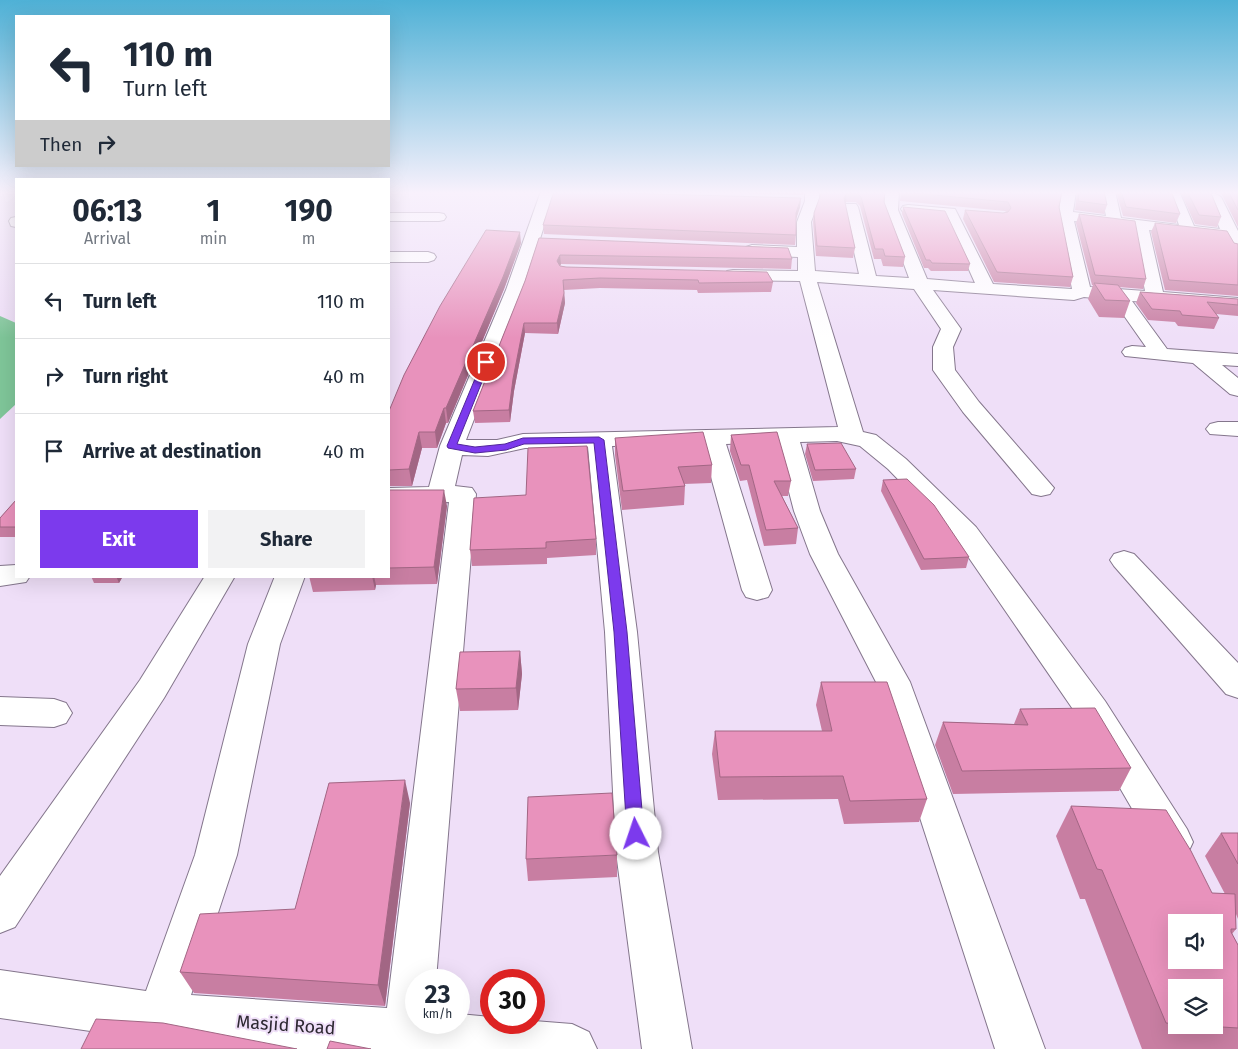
<!DOCTYPE html>
<style>
:root{--surface:#fff;--page:#f2f2f3;--text:#1f2937;--muted:#747a83;--line:#e0e1e3;--accent:#7c3aed}
body{margin:0;font-family:"Fira Sans",sans-serif;background:var(--page);color:var(--text);height:100vh;display:flex;flex-direction:column;font-size:19px;white-space:nowrap}
*{box-sizing:border-box;margin:0}
p{font-size:16px;color:var(--muted)}
.icon{flex:none;width:28px;height:28px;fill:none;stroke:currentColor;stroke-width:2;stroke-linecap:round;stroke-linejoin:round}
.map{position:relative;flex:1;overflow:hidden}
.details{position:absolute;left:15px;top:178px;width:375px;height:400px;display:flex;flex-direction:column;background:var(--surface);border-radius:0px;box-shadow:0 5px 20px #0002}
.details>*{flex:none}
.guide{position:absolute;left:15px;top:15px;width:375px;height:152px;border-radius:0px;box-shadow:0 5px 20px #0002;background:#fff;color:var(--text);overflow:hidden}
.tools{position:absolute;left:1168px;top:914px;display:grid;gap:10px}
.tools a{display:grid;place-items:center;width:55px;height:55px;border-radius:0px;background:var(--surface);box-shadow:0 5px 20px #0002;font-size:25px}
.speed{position:absolute;left:405px;top:969px;display:flex;gap:10px;font-size:25px;font-weight:700;text-align:center}
.speed>*{display:grid;place-content:center;width:65px;height:65px;border-radius:50%;background:var(--surface);box-shadow:0 5px 20px #0002;line-height:1}
.speed small{font-size:12px;font-weight:400}
.speed .limit{border:8px solid #d22;background:#fff;color:#111}
.pin{position:absolute;display:grid;place-items:center;width:42px;height:42px;color:#fff;margin:-21px;border:2px solid #fff;border-radius:50%;box-shadow:0 1px 5px #0007}
.me{position:absolute;width:55px;margin:-28px;rotate:356deg;stroke-linejoin:round;filter:drop-shadow(0 0 4px #0008)}
.turn{display:flex;align-items:center;gap:18px;height:105px;padding:0 25px;font-size:22px}
.turn .icon{width:65px;height:65px;stroke-width:2.5}
.turn b{display:block;font-size:35px;line-height:42px}
.then{display:flex;align-items:center;height:48px;padding:0 25px;background:#0003;gap:10px;font-size:19px}
.eta{display:flex;justify-content:space-evenly;align-items:center;height:85px;text-align:center}
.eta b{font-size:30px;font-weight:700;line-height:35px}
.button{display:flex;gap:10px;margin-top:auto;padding:10px 25px}
.button a{flex:1;height:58px;border-radius:0px;background:var(--accent);color:#fff;font-size:20px;font-weight:700;line-height:58px;text-align:center}
.button a+a{background:var(--page);color:var(--text)}
ul{padding:0;list-style:none}
li{display:flex;align-items:center;gap:15px;height:75px;padding:0 25px;border-top:1px solid var(--line)}
li div{flex:1}
li b{display:block;font-size:19px}
li em{font-style:normal}
.map>svg:first-child{display:block}
.green{fill:#7fc699}
.lines{fill:none;stroke-linecap:round;stroke-linejoin:round}
.minor-casing{stroke:#84768c;stroke-width:2}
.minor{fill:#fff;fill-rule:evenodd}
.wall{fill:#c87ea2;fill-rule:evenodd}
.shaded-wall{fill:#a26684}
.building{fill:#e892bc;stroke:#a26684;fill-rule:evenodd}
.route{fill:#7c3aed;stroke:#51269a}
.labels{text-anchor:middle;stroke-width:4;stroke-linejoin:round;paint-order:stroke}
.near-street-label{font-size:18px;fill:#2d2831;stroke:#efdff8}
</style>
<div class="map">
<svg width="1238" height="1049" viewBox="0 0 1238 1049">
<rect width="100%" height="100%" fill="#efdff8"/>
<!-- green -->
<path class="green" d="M 0,316 L 16,323 L 16,404 L 0,419 Z"/>
<g class="lines">
<!-- minor casing -->
<g class="minor-casing">
<path id="minor" d="M 541,191 L 555,191 L 524,290 L 466,440 L 497,440 L 523,434 L 838,427 L 800,281 L 733,280 L 727,279 L 724,275 L 727,271 L 733,270 L 798,271 L 798,257 L 752,255 L 746,253 L 744,250 L 746,247 L 752,245 L 797,247 L 797,222 L 805,201 L 805,191 L 819,191 L 819,201 L 811,222 L 815,271 L 859,274 L 844,207 L 846,204 L 856,204 L 858,207 L 876,276 L 909,278 L 884,210 L 885,191 L 899,191 L 898,210 L 927,279 L 975,283 L 945,216 L 908,213 L 903,212 L 901,209 L 903,206 L 908,205 L 955,209 L 993,284 L 1072,289 L 1058,216 L 1062,191 L 1076,191 L 1073,212 L 1106,216 L 1101,191 L 1115,191 L 1121,218 L 1179,225 L 1168,194 L 1170,191 L 1179,191 L 1194,226 L 1220,229 L 1207,197 L 1214,193 L 1221,197 L 1238,231 L 1238,252 L 1230,251 L 1224,239 L 1149,230 L 1163,292 L 1238,298 L 1238,308 L 1132,301 L 1167,349 L 1238,354 L 1238,366 L 1222,365 L 1238,378 L 1238,396 L 1230,394 L 1193,363 L 1125,356 L 1122,352 L 1125,348 L 1132,346 L 1146,347 L 1113,300 L 1084,297 L 1074,300 L 933,290 L 961,329 L 953,347 L 955,370 L 979,402 L 1054,488 L 1050,494 L 1041,496 L 1032,494 L 963,412 L 933,370 L 933,347 L 941,329 L 914,289 L 817,282 L 863,432 L 876,435 L 906,459 L 976,527 L 1105,701 L 1187,829 L 1193,842 L 1187,855 L 1173,860 L 1159,855 L 1081,721 L 956,539 L 888,469 L 860,446 L 837,441 L 800,442 L 820,511 L 838,554 L 910,682 L 1045,1049 L 995,1049 L 876,682 L 810,554 L 794,511 L 776,442 L 726,444 L 772,590 L 768,597 L 757,600 L 746,597 L 742,590 L 702,444 L 612,446 L 637,632 L 658,852 L 692,1049 L 642,1049 L 616,852 L 605,632 L 588,447 L 525,448 L 488,456 L 462,455 L 455,486 L 472,488 L 476,494 L 436,980 L 416,980 L 416,1022 L 459,1022 L 459,1014 L 491,1017 L 491,1022 L 534,1022 L 534,1021 L 572,1024 L 589,1032 L 597,1049 L 281,1049 L 160,1041 L 0,1018 L 0,970 L 146,991 L 195,855 L 248,644 L 275,576 L 305,576 L 280,644 L 237,855 L 191,995 L 387,1008 L 449,502 L 389,504 L 389,488 L 429,487 L 440,446 L 506,290 ZM 1074,221 L 1133,228 L 1145,291 L 1090,287 Z
M 389,213 L 439,213 L 444,214 L 446,217 L 444,220 L 439,221 L 389,221 Z
M 16,217 L 16,227 L 11,226 L 9,221 L 11,218 Z
M 389,252 L 428,252 L 434,254 L 436,257 L 434,260 L 428,262 L 389,262 Z
M 1218,422 L 1238,422 L 1238,436 L 1210,434 L 1206,429 L 1210,424 Z
M 1124,551 L 1134,554 L 1238,663 L 1238,698 L 1226,694 L 1114,566 L 1110,560 L 1114,554 Z
M 16,565 L 16,576 L 30,576 L 26,582 L 0,586 L 0,566 Z
M 205,576 L 235,576 L 164,698 L 15,927 L 0,933 L 0,876 L 140,680 Z
M 0,697 L 54,699 L 66,703 L 72,713 L 66,723 L 54,727 L 0,725 Z"/>
</g>
<!-- minor -->
<use href="#minor" class="minor"/>
</g>
<!-- wall -->
<path class="wall" d="M 618,191 L 620,193 L 801,198 L 800,207 L 796,219 L 796,235 L 795,245 L 544,234 L 543,225 L 619,191 Z
M 649,191 L 804,191 L 803,195 Z
M 821,191 L 885,191 L 884,202 L 905,257 L 903,267 L 883,266 L 881,259 L 874,259 L 860,206 L 856,202 L 846,202 L 845,204 L 855,248 L 853,258 L 816,256 L 813,222 L 814,213 L 821,195 Z
M 901,191 L 1062,191 L 1059,207 L 1073,277 L 1070,287 L 994,282 L 963,219 L 965,210 L 1003,213 L 1006,212 L 1005,211 L 900,201 Z
M 1077,191 L 1104,191 L 1107,205 L 1104,214 L 1075,210 Z
M 1116,191 L 1171,191 L 1180,214 L 1176,223 L 1123,216 Z
M 1180,191 L 1238,191 L 1238,227 L 1221,193 L 1211,192 L 1221,217 L 1217,227 L 1195,224 Z
M 903,207 L 970,264 L 968,271 L 931,271 L 928,268 L 924,268 L 902,214 Z
M 1079,214 L 1146,279 L 1143,289 L 1119,287 L 1130,301 L 1124,318 L 1099,317 L 1088,299 L 1093,285 L 1092,285 L 1076,223 Z
M 1155,223 L 1238,244 L 1238,296 L 1165,290 L 1151,232 Z
M 539,238 L 792,259 L 791,269 L 561,264 L 560,266 L 566,267 L 773,282 L 771,292 L 698,293 L 697,290 L 600,288 L 564,290 L 565,303 L 558,334 L 525,333 L 514,391 L 510,422 L 475,423 L 473,411 L 525,281 Z
M 521,243 L 504,289 L 448,423 L 446,423 L 437,448 L 422,448 L 412,486 L 389,486 L 389,411 Z
M 1140,292 L 1238,299 L 1238,316 L 1216,314 L 1219,318 L 1214,329 L 1178,326 L 1175,322 L 1148,320 L 1136,303 Z
M 731,435 L 791,481 L 788,496 L 782,496 L 798,528 L 796,544 L 764,546 L 747,480 L 740,481 L 730,451 Z
M 615,438 L 712,465 L 711,483 L 684,484 L 685,486 L 684,505 L 622,510 L 615,455 Z
M 807,444 L 856,469 L 854,479 L 813,481 L 805,454 Z
M 883,480 L 969,557 L 966,568 L 921,570 L 881,491 Z
M 389,490 L 447,506 L 437,584 L 376,585 L 375,590 L 313,592 L 309,576 L 389,576 Z
M 474,498 L 596,539 L 596,555 L 547,558 L 547,564 L 472,566 L 470,550 Z
M 16,500 L 16,537 L 0,537 L 0,518 Z
M 91,576 L 123,576 L 119,583 L 94,583 Z
M 520,651 L 522,674 L 518,710 L 460,711 L 456,689 Z
M 821,682 L 927,799 L 919,822 L 844,824 L 838,799 L 718,800 L 712,754 L 715,731 L 822,731 L 816,705 Z
M 1020,709 L 1131,768 L 1119,791 L 953,794 L 935,745 L 943,722 L 1014,724 Z
M 410,803 L 385,1006 L 194,993 L 180,972 L 295,909 Z
M 1071,806 L 1212,893 L 1225,894 L 1205,856 L 1221,833 L 1238,833 L 1238,919 L 1236,914 L 1236,929 L 1232,934 L 1238,945 L 1238,1049 L 1142,1049 L 1085,899 L 1080,899 L 1056,836 ZM 1176,988 L 1214,1025 L 1176,1025 Z
M 617,855 L 617,877 L 528,881 L 526,859 Z"/>
<!-- shaded-wall -->
<path class="shaded-wall" d="M 847,193 L 846,202 L 842,207 L 844,198 Z
M 801,198 L 800,207 L 795,222 L 796,213 Z
M 520,232 L 521,243 L 504,289 L 448,423 L 446,408 Z
M 560,255 L 561,264 L 557,271 L 557,261 Z
M 564,293 L 565,303 L 558,334 L 557,323 Z
M 524,323 L 525,333 L 514,391 L 510,422 L 509,410 L 513,379 Z
M 444,408 L 446,423 L 437,448 L 435,432 Z
M 419,432 L 422,448 L 412,486 L 409,469 Z
M 444,490 L 447,506 L 437,584 L 434,567 Z
M 116,576 L 123,576 L 119,583 Z
M 372,576 L 374,576 L 376,585 L 375,590 Z
M 520,651 L 522,674 L 518,710 L 516,688 Z
M 405,780 L 410,803 L 385,1006 L 378,985 Z"/>
<!-- building -->
<path class="building" d="M 554,191 L 617,191 L 620,193 L 801,198 L 796,213 L 796,235 L 543,225 Z
M 822,191 L 885,191 L 884,202 L 905,257 L 885,256 L 883,249 L 875,249 L 861,197 L 857,193 L 847,193 L 844,198 L 855,248 L 817,246 L 814,213 Z
M 902,191 L 1062,191 L 1059,207 L 1073,277 L 997,272 L 965,210 L 1003,213 L 1008,212 L 1011,208 L 1008,202 L 902,192 Z
M 1079,191 L 1104,191 L 1107,205 L 1078,201 Z
M 1121,191 L 1171,191 L 1180,214 L 1126,207 Z
M 1187,191 L 1210,191 L 1221,217 L 1199,215 Z
M 1228,191 L 1238,191 L 1238,210 Z
M 903,207 L 945,211 L 970,264 L 932,263 L 930,260 L 926,260 Z
M 1079,214 L 1135,221 L 1146,279 L 1095,275 Z
M 1155,223 L 1227,231 L 1234,243 L 1238,244 L 1238,285 L 1169,280 Z
M 486,230 L 520,232 L 503,277 L 446,408 L 444,408 L 435,432 L 419,432 L 409,469 L 389,470 L 389,411 L 404,375 L 440,306 Z
M 539,238 L 788,248 L 792,259 L 560,255 L 557,261 L 560,266 L 566,267 L 767,272 L 773,282 L 699,283 L 698,280 L 600,278 L 563,280 L 564,293 L 557,323 L 524,323 L 513,379 L 509,410 L 473,411 L 525,281 Z
M 1094,283 L 1118,285 L 1130,301 L 1105,300 Z
M 1140,292 L 1238,299 L 1238,305 L 1207,302 L 1219,318 L 1182,315 L 1180,311 L 1152,309 Z
M 703,432 L 712,465 L 678,467 L 685,486 L 623,491 L 615,438 Z
M 777,432 L 791,481 L 774,481 L 798,528 L 766,530 L 749,465 L 741,465 L 731,435 Z
M 841,443 L 856,469 L 815,470 L 807,444 Z
M 587,446 L 596,539 L 546,542 L 546,548 L 470,550 L 474,498 L 526,495 L 528,448 Z
M 907,479 L 934,505 L 969,557 L 924,559 L 883,480 Z
M 389,490 L 444,490 L 434,567 L 389,568 Z
M 16,500 L 16,527 L 0,527 L 0,518 Z
M 520,651 L 516,688 L 456,689 L 460,652 Z
M 821,682 L 887,682 L 927,799 L 850,801 L 843,776 L 720,777 L 715,731 L 832,731 Z
M 1095,708 L 1131,768 L 962,771 L 943,722 L 1028,725 L 1020,709 Z
M 405,780 L 378,985 L 180,972 L 200,914 L 295,909 L 329,783 Z
M 612,793 L 617,855 L 526,859 L 528,797 Z
M 1071,806 L 1166,810 L 1191,851 L 1212,893 L 1235,894 L 1236,929 L 1231,929 L 1231,932 L 1238,945 L 1238,1028 L 1190,1025 L 1214,1025 L 1214,988 L 1176,988 L 1176,1024 L 1166,1023 L 1102,870 L 1097,869 ZM 1176,922 L 1214,922 L 1214,960 L 1176,960 Z
M 1221,833 L 1238,833 L 1238,864 Z
M 96,1019 L 163,1023 L 297,1049 L 81,1049 Z
M 330,1041 L 371,1049 L 327,1049 Z"/>
<!-- sky -->
<linearGradient id="sky" x2="0" y2="1"><stop stop-color="#4fb1d6"/><stop offset="0.57" stop-color="#f8f1fc"/><stop offset="1" stop-color="#f8f1fc" stop-opacity="0"/></linearGradient>
<rect width="1238" height="338" fill="url(#sky)"/>
<!-- route -->
<path class="route" d="M 486,359 L 490,362 L 457,444 L 475,447 L 505,444 L 523,438 L 599,437 L 604,440 L 627,632 L 644,834 L 641,839 L 636,841 L 630,839 L 627,834 L 614,632 L 594,443 L 524,444 L 506,450 L 475,453 L 448,448 L 447,446 L 482,362 Z"/>
<g class="labels">
<!-- near-street labels -->
<g class="near-street-label">
<text transform="translate(286 1025) rotate(4)" y="6">Masjid Road</text>
</g>
</g>
</svg>
<div class="tools">
<a><svg class="icon" aria-label="sound" viewBox="0 0 24 24"><path d="M4 9h4l5-4v14l-5-4H4zM17 9q2 3 0 6"/></svg></a>
<a><svg class="icon" aria-label="layers" viewBox="0 0 24 24"><path d="M12 4l9 5-9 5-9-5zM3 14l9 5 9-5"/></svg></a>
</div>
<div class="speed"><div>23<small>km/h</small></div><div class="limit">30</div></div>
<div class="pin" style="left:486px;top:362px;background:#d93025"><svg class="icon" aria-label="arrive" viewBox="0 0 24 24"><path d="M6 21V4h12l-3 4 3 4H6"/></svg></div>
<svg class="me" style="left:636px;top:834px" viewBox="-20 -20 40 40"><circle r="19" fill="#fff"/><path d="M0-13L10 11 0 6-10 11z" fill="#7c3aed"/></svg>
<div class="guide">
<div class="turn"><svg class="icon" aria-label="left" viewBox="0 0 24 24"><path d="M17 20v-9H6M10 6l-5 5 5 5"/></svg><div><b>110 m</b>Turn left</div></div>
<div class="then">Then<svg class="icon" aria-label="right" viewBox="0 0 24 24"><path d="M7 20v-9h11M14 6l5 5-5 5"/></svg></div>
</div>
<section class="details">
<div class="eta">
<div><b>06:13</b><p>Arrival</p></div>
<div><b>1</b><p>min</p></div>
<div><b>190</b><p>m</p></div>
</div>
<ul>
<li><svg class="icon" aria-label="left" viewBox="0 0 24 24"><path d="M17 20v-9H6M10 6l-5 5 5 5"/></svg><div><b>Turn left</b></div><em>110 m</em></li>
<li><svg class="icon" aria-label="right" viewBox="0 0 24 24"><path d="M7 20v-9h11M14 6l5 5-5 5"/></svg><div><b>Turn right</b></div><em>40 m</em></li>
<li><svg class="icon" aria-label="arrive" viewBox="0 0 24 24"><path d="M6 21V4h12l-3 4 3 4H6"/></svg><div><b>Arrive at destination</b></div><em>40 m</em></li>
</ul>
<div class="button"><a>Exit</a><a>Share</a></div>
</section>
</div>
